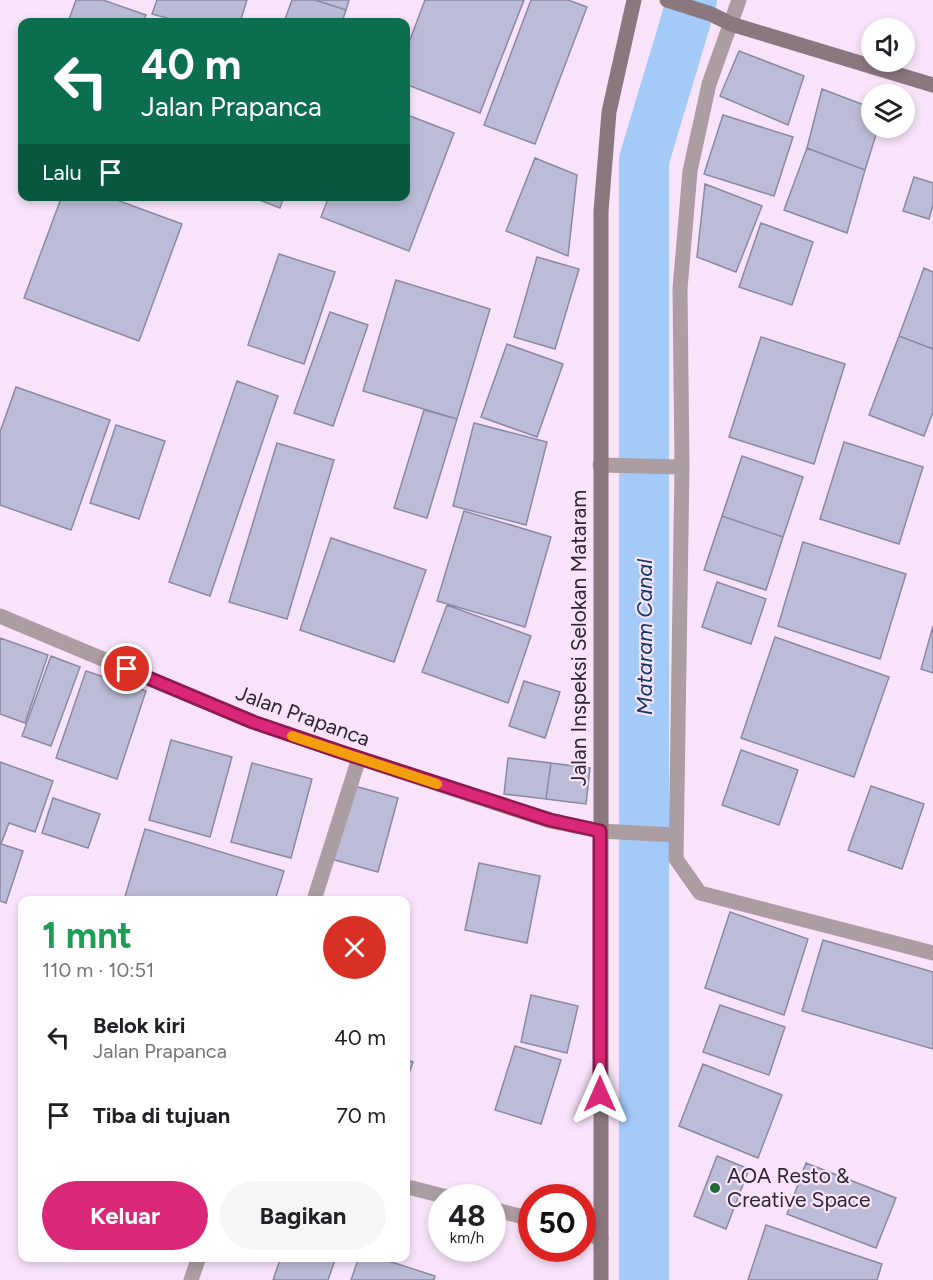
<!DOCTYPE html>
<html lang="id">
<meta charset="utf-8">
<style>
:root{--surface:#fff;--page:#f6f6f6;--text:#202124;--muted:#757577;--accent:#db2777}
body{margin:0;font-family:Figtree,sans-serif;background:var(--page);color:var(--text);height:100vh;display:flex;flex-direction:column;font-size:22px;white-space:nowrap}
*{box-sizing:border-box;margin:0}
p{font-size:20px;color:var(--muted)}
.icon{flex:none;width:33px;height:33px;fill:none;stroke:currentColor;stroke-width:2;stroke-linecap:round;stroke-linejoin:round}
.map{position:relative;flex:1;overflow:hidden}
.drawer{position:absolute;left:18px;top:896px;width:392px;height:366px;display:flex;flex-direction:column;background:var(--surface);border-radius:12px;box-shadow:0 3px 9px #0003}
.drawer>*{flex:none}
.hud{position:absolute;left:18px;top:18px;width:392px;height:183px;border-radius:12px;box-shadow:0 3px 9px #0003;background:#0b6e4f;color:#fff;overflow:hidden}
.tools{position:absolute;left:861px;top:18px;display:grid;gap:12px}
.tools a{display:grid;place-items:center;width:54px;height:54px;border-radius:50%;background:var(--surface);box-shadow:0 3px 9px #0003;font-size:30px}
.speed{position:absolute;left:428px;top:1184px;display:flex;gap:12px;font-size:30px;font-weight:700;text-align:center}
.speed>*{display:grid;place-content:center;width:78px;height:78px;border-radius:50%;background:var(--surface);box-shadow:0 3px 9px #0003;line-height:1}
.speed small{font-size:15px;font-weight:400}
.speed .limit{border:9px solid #d22;background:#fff;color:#111}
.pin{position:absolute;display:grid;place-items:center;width:51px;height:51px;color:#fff;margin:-26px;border:3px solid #fff;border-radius:50%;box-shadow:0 2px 6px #0007}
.me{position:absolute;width:66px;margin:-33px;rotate:0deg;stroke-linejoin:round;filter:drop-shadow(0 0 4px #0008)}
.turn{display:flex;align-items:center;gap:21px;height:126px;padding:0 24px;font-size:27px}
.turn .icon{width:78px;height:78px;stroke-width:2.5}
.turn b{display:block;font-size:42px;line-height:51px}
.then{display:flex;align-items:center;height:57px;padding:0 24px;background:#0003;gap:12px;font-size:22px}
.round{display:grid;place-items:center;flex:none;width:63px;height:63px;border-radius:32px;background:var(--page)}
.summary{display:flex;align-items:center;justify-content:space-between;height:102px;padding:0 24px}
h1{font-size:36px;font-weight:700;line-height:45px;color:#1e9e55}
.primary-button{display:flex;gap:12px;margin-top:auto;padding:12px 24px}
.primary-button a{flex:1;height:69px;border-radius:36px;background:var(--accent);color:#fff;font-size:24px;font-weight:700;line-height:69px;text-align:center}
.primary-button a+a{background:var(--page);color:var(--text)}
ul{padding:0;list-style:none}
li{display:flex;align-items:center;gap:18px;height:78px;padding:0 24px}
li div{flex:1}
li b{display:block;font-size:22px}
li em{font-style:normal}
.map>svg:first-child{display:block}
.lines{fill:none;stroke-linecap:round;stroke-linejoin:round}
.canal{stroke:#a4cbf8;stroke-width:50}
.building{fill:#bdbcd8;stroke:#8a89a3;stroke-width:1.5}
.lane{stroke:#ab9da1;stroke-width:15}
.street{stroke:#ab9da1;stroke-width:15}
.secondary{stroke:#8b777e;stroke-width:15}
.route-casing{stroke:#8e194d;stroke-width:15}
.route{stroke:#db2777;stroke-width:10}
.slow{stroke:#f59e0b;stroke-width:10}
.poi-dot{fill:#216a37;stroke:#f8e3fb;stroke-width:2}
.labels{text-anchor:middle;stroke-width:4.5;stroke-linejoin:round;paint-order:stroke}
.street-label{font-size:21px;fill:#2e262f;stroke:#f8e3fb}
.poi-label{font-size:21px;fill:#2e262f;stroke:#f8e3fb;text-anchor:start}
.water-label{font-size:22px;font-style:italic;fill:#0e3b69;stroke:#f8e3fb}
</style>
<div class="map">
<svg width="933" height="1280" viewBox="0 0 933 1280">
<rect width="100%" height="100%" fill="#f8e3fb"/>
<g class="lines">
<!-- canal -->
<path class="canal" d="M 644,1280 L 644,160 L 692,0"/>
</g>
<!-- building -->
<path class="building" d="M 76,0 L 103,0 L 146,15 L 143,22 L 68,22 Z
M 157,0 L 247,0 L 240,22 L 181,22 L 152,14 Z
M 292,0 L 315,0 L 346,10 L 342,22 L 284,22 Z
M 315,0 L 349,0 L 346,10 Z
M 425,0 L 524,0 L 480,113 L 405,84 L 405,53 Z
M 531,0 L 568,0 L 587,7 L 535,144 L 484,125 Z
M 739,51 L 804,76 L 788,125 L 720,96 Z
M 822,89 L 872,108 L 872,128 L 878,128 L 865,170 L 807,148 Z
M 405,114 L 454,133 L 409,251 L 321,217 L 329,196 L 405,196 Z
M 723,115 L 793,137 L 774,196 L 704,174 Z
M 807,148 L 865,170 L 847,233 L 784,210 Z
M 535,158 L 577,175 L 568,256 L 506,231 Z
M 914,177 L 933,183 L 933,205 L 929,219 L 903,211 Z
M 705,184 L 762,206 L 736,272 L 697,257 Z
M 62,196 L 106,196 L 182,224 L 139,341 L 24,298 Z
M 249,196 L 284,196 L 280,208 Z
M 761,223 L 813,242 L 792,305 L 739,287 Z
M 279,254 L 335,272 L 304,364 L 248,345 Z
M 537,257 L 579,269 L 555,349 L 514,337 Z
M 924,268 L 933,272 L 933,349 L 899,336 Z
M 396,280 L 490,309 L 457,419 L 363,391 Z
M 330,312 L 368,325 L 333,426 L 294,413 Z
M 899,336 L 933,349 L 933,412 L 924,436 L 869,415 Z
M 761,337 L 845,364 L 814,464 L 729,437 Z
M 507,344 L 563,364 L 537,437 L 481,417 Z
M 237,381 L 278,396 L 210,596 L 169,582 Z
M 16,387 L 110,420 L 71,530 L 0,505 L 0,432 Z
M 424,410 L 457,419 L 427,518 L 394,508 Z
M 474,423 L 547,442 L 526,525 L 453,506 Z
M 116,425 L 165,441 L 139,519 L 90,503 Z
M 844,442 L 923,467 L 899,544 L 820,519 Z
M 277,443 L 334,460 L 287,619 L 229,602 Z
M 742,456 L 803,477 L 783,537 L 722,516 Z
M 464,511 L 551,537 L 525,627 L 437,601 Z
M 722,516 L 783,537 L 766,590 L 704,570 Z
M 331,538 L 426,570 L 394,662 L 300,630 Z
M 803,542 L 906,574 L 880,659 L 778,626 Z
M 717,582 L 766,599 L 751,644 L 702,627 Z
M 447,605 L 531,636 L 508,703 L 422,672 Z
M 933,626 L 933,673 L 921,669 Z
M 775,637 L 889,677 L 854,777 L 741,738 Z
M 0,638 L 48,655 L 25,723 L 0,714 Z
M 51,656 L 80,667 L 51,746 L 22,736 Z
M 86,671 L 146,691 L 117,779 L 56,758 Z
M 524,681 L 560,692 L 545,738 L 509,726 Z
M 171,740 L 232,757 L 210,837 L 149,820 Z
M 741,750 L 798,770 L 779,825 L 722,805 Z
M 508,758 L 551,763 L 546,799 L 504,794 Z
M 0,762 L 53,781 L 35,832 L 9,823 L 1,844 L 23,851 L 6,903 L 0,901 Z
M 252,763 L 312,779 L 291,858 L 231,842 Z
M 551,763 L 590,768 L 586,804 L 546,799 Z
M 351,785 L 398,798 L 378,872 L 331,859 Z
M 871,786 L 924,804 L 902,869 L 848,850 Z
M 53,798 L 100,814 L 88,848 L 42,833 Z
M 145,829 L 284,871 L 275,900 L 124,900 Z
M 479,863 L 540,876 L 527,943 L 465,930 Z
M 730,912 L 808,939 L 784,1015 L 705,988 Z
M 823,940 L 933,972 L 933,1049 L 802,1011 Z
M 531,995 L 578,1006 L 567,1053 L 521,1042 Z
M 720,1005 L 785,1027 L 769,1075 L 703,1052 Z
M 515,1046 L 561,1060 L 541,1124 L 495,1110 Z
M 405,1059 L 413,1062 L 405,1085 Z
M 703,1064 L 782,1095 L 758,1158 L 679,1126 Z
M 717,1156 L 749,1169 L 726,1229 L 694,1216 Z
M 806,1163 L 896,1198 L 876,1248 L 787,1214 Z
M 766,1225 L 882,1264 L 877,1280 L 748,1280 Z
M 281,1257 L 336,1257 L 328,1280 L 273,1280 Z
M 359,1257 L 376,1257 L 435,1276 L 434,1280 L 351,1280 Z"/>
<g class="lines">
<!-- lane -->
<path class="lane" d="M 314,900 L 359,758
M 412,1188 L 447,1197
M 492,1209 L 531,1219
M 582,1233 L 601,1238
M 191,1280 L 199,1257"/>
<!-- street -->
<path class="street" d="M 739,0 L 709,84 L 690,171 L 680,289 L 682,467 L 676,859 L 700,893 L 933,953
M 600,465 L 682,467
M 0,616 L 253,722 L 359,758 L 550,821 L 600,831 L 675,835"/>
<!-- secondary -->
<path class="secondary" d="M 667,0 L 711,14 L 731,24 L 933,85
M 601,1280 L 601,211 L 609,112 L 634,0"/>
</g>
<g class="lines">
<!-- route casing -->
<g class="route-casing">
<path id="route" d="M 127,669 L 253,722 L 338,751 L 550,820 L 600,831 L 600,1094"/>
</g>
<!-- route -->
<use href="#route" class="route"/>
<!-- slow -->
<path class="slow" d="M 292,736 L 437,784"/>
</g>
<!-- markers -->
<circle class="poi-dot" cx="715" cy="1188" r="6"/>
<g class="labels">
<!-- street labels -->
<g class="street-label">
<text transform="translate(579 638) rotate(-90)" y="7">Jalan Inspeksi Selokan Mataram</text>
<text transform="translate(303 716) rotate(20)" y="7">Jalan Prapanca</text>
</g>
<!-- poi labels -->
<g class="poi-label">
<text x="727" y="1183">AOA Resto &amp;<tspan x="727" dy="24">Creative Space</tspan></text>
</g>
<!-- water labels -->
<g class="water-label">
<text transform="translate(644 637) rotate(-90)" y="8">Mataram Canal</text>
</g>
</g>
</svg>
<div class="tools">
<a><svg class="icon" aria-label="sound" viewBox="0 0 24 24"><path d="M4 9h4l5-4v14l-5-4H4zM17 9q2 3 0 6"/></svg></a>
<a><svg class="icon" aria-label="layers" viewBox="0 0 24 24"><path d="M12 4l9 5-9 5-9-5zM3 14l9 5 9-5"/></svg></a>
</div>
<div class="speed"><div>48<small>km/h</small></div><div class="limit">50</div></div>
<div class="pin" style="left:127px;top:669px;background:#d93025"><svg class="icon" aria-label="arrive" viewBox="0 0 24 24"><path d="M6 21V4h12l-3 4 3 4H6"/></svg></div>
<svg class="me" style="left:600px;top:1094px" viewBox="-20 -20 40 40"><path d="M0-17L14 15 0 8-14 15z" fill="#db2777" stroke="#fff" stroke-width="4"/></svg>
<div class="hud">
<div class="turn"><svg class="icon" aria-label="left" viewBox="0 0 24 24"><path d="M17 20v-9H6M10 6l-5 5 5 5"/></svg><div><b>40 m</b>Jalan Prapanca</div></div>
<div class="then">Lalu<svg class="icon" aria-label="arrive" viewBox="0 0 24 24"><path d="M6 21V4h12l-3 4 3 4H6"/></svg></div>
</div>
<section class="drawer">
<div class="summary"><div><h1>1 mnt</h1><p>110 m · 10:51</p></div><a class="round" style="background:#d93025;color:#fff"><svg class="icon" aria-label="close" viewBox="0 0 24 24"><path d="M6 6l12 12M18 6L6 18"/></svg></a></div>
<ul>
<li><svg class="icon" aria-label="left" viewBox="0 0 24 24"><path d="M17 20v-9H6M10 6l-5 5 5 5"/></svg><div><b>Belok kiri</b><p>Jalan Prapanca</p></div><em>40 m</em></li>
<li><svg class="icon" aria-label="arrive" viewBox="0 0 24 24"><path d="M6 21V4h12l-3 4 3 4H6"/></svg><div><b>Tiba di tujuan</b></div><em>70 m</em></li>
</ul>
<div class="primary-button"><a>Keluar</a><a>Bagikan</a></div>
</section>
</div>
